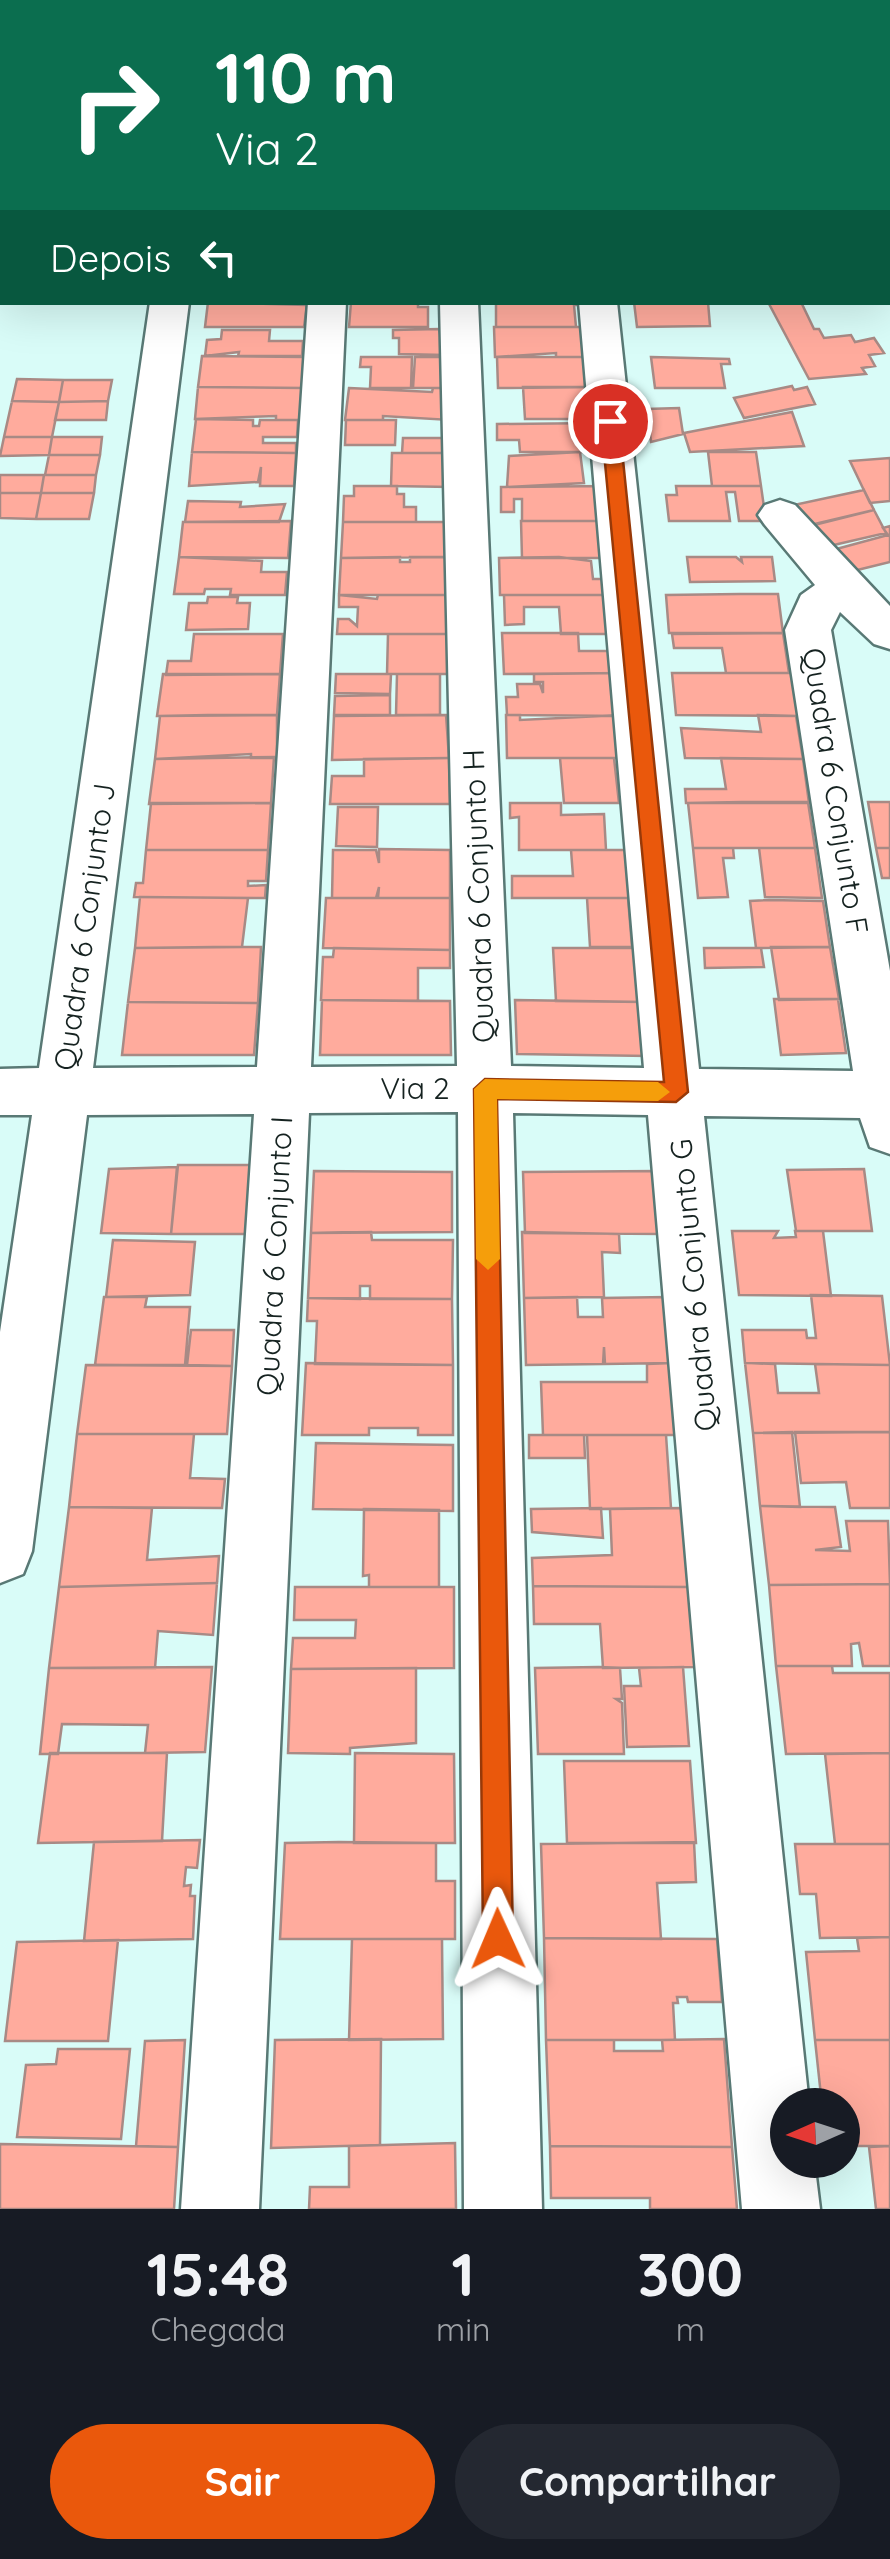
<!DOCTYPE html>
<html lang="pt">
<style>
:root{--surface:#171b24;--page:#242831;--text:#f1f3f6;--muted:#9ea1a6;--accent:#ea580c}
body{margin:0;font-family:Quicksand,sans-serif;background:var(--page);color:var(--text);height:100vh;display:flex;flex-direction:column;font-size:38px;white-space:nowrap}
*{box-sizing:border-box;margin:0}
p{font-size:32px;color:var(--muted)}
.icon{flex:none;width:55px;height:55px;fill:none;stroke:currentColor;stroke-width:2;stroke-linecap:round;stroke-linejoin:round}
.map{position:relative;height:2209px;overflow:hidden}
.panel{display:flex;flex-direction:column;background:var(--surface);flex:1}
.panel>*{flex:none}
.hud{position:absolute;left:0px;top:0px;width:890px;height:305px;box-shadow:0 10px 40px #0002;background:#0b6e4f;color:#fff;overflow:hidden}
.needle{width:65px;rotate:267deg}
.tools{position:absolute;left:770px;top:2088px;display:grid;gap:20px}
.tools a{display:grid;place-items:center;width:90px;height:90px;border-radius:50%;background:var(--surface);box-shadow:0 10px 40px #0002;font-size:50px}
.pin{position:absolute;display:grid;place-items:center;width:85px;height:85px;color:#fff;margin:-42px;border:5px solid #fff;border-radius:50%;box-shadow:0 2px 10px #0007}
.me{position:absolute;width:110px;margin:-55px;rotate:359deg;stroke-linejoin:round;filter:drop-shadow(0 0 8px #0008)}
.turn{display:flex;align-items:center;gap:35px;height:210px;padding:0 50px;font-size:45px}
.turn .icon{width:130px;height:130px;stroke-width:2.5}
.turn b{display:block;font-size:70px;line-height:85px}
.then{display:flex;align-items:center;height:95px;padding:0 50px;background:#0003;gap:20px;font-size:38px}
.eta{display:flex;justify-content:space-evenly;align-items:center;height:170px;text-align:center}
.eta b{font-size:60px;font-weight:800;line-height:70px}
.action{display:flex;gap:20px;margin-top:auto;padding:20px 50px}
.action a{flex:1;height:115px;border-radius:60px;background:var(--accent);color:#fff;font-size:40px;font-weight:800;line-height:115px;text-align:center}
.action a+a{background:var(--page);color:var(--text)}
.map>svg:first-child{display:block}
.building{fill:#ffab9d;stroke:#a88a85;stroke-width:2.5}
.lines{fill:none;stroke-linecap:round;stroke-linejoin:round}
.minor-casing{stroke:#597975;stroke-width:5}
.minor{fill:#fff;fill-rule:evenodd}
.route{fill:#ea580c;stroke:#983908;stroke-width:2.5}
.slow{fill:#f59e0b}
.labels{text-anchor:middle;stroke-width:9;stroke-linejoin:round;paint-order:stroke}
.street-label{font-size:30px;fill:#152220;stroke:#fff}
</style>
<div class="map">
<svg width="890" height="2209" viewBox="0 0 890 2209">
<rect width="100%" height="100%" fill="#d9fcf8"/>
<!-- building -->
<path class="building" d="M 208,302 L 307,305 L 304,327 L 205,327 Z
M 351,302 L 418,302 L 418,307 L 428,307 L 428,327 L 349,327 Z
M 496,302 L 592,302 L 592,305 L 574,305 L 576,327 L 496,327 Z
M 634,302 L 708,302 L 710,326 L 637,327 Z
M 768,302 L 801,302 L 814,329 L 819,329 L 824,338 L 851,335 L 855,342 L 874,338 L 884,353 L 869,355 L 875,366 L 862,368 L 866,374 L 809,379 Z
M 494,327 L 584,327 L 585,357 L 556,357 L 556,353 L 495,357 Z
M 439,329 L 445,355 L 399,354 L 399,338 L 393,338 L 393,330 Z
M 222,330 L 270,330 L 269,341 L 303,341 L 302,356 L 238,356 L 239,352 L 205,356 L 207,340 L 221,339 Z
M 202,356 L 304,357 L 303,388 L 198,387 Z
M 361,357 L 412,357 L 411,388 L 370,388 L 371,367 L 360,367 Z
M 415,357 L 449,357 L 450,388 L 413,388 Z
M 497,357 L 594,357 L 597,387 L 498,388 Z
M 651,357 L 729,359 L 730,364 L 721,364 L 725,388 L 655,388 Z
M 17,379 L 63,380 L 59,402 L 12,401 Z
M 63,380 L 112,380 L 108,401 L 59,402 Z
M 792,386 L 794,390 L 807,387 L 815,404 L 744,418 L 734,398 Z
M 198,387 L 303,388 L 301,420 L 276,420 L 276,416 L 195,419 Z
M 523,387 L 597,387 L 599,419 L 525,419 Z
M 349,388 L 432,392 L 433,388 L 450,388 L 450,420 L 383,416 L 383,420 L 345,420 Z
M 12,401 L 59,402 L 52,437 L 4,437 Z
M 108,401 L 106,420 L 55,420 L 59,402 Z
M 679,408 L 683,434 L 651,442 L 647,409 Z
M 792,412 L 804,446 L 690,452 L 684,433 Z
M 196,419 L 253,420 L 253,426 L 259,426 L 260,420 L 298,420 L 297,437 L 263,437 L 263,443 L 296,443 L 296,453 L 192,452 Z
M 346,420 L 396,420 L 395,445 L 345,445 Z
M 599,423 L 601,452 L 520,452 L 519,440 L 497,440 L 497,424 Z
M 4,437 L 52,437 L 49,455 L 0,456 Z
M 52,437 L 102,437 L 100,455 L 49,455 Z
M 403,438 L 450,438 L 450,453 L 402,453 Z
M 192,452 L 296,453 L 294,486 L 260,486 L 261,467 L 258,482 L 189,486 Z
M 580,452 L 584,483 L 507,487 L 509,456 Z
M 708,452 L 756,452 L 761,486 L 712,486 Z
M 392,453 L 451,453 L 451,487 L 391,486 Z
M 49,455 L 100,455 L 96,475 L 45,475 Z
M 890,458 L 890,501 L 870,503 L 850,461 Z
M 0,475 L 44,475 L 41,493 L 0,493 Z
M 44,475 L 96,475 L 94,493 L 41,493 Z
M 354,486 L 397,486 L 397,494 L 404,494 L 404,507 L 416,507 L 416,522 L 343,522 L 344,496 L 354,496 Z
M 606,486 L 610,521 L 522,521 L 522,499 L 514,499 L 514,512 L 501,512 L 501,487 Z
M 676,486 L 761,486 L 766,521 L 739,521 L 735,492 L 726,492 L 730,521 L 669,521 L 666,495 L 677,495 Z
M 864,490 L 874,510 L 802,527 L 789,506 Z
M 0,493 L 41,493 L 36,519 L 0,518 Z
M 41,493 L 94,493 L 89,519 L 36,519 Z
M 188,501 L 241,502 L 240,507 L 285,504 L 279,522 L 185,522 Z
M 874,510 L 886,533 L 812,550 L 798,529 Z
M 291,521 L 288,558 L 179,557 L 183,522 Z
M 521,521 L 609,521 L 612,558 L 522,558 Z
M 343,522 L 449,522 L 449,557 L 341,558 Z
M 890,526 L 890,562 L 845,573 L 829,551 L 888,535 L 883,528 Z
M 179,557 L 262,561 L 261,572 L 287,572 L 285,595 L 230,595 L 231,589 L 205,589 L 204,594 L 174,594 Z
M 400,557 L 400,562 L 410,562 L 410,557 L 449,557 L 449,595 L 339,595 L 341,558 Z
M 559,557 L 591,561 L 593,579 L 613,579 L 614,595 L 500,595 L 499,558 Z
M 687,557 L 736,557 L 742,562 L 741,557 L 772,557 L 775,581 L 690,582 Z
M 740,594 L 778,594 L 783,633 L 669,633 L 666,595 Z
M 339,595 L 377,599 L 378,595 L 449,595 L 449,634 L 337,634 L 338,619 L 349,619 L 357,626 L 358,607 L 339,607 Z
M 504,595 L 614,595 L 617,634 L 561,634 L 559,607 L 524,607 L 524,624 L 505,625 Z
M 208,597 L 238,597 L 237,603 L 250,603 L 248,629 L 186,630 L 189,603 L 207,603 Z
M 502,633 L 578,633 L 579,651 L 617,651 L 618,673 L 504,674 Z
M 783,633 L 789,673 L 726,673 L 722,648 L 674,648 L 672,634 Z
M 194,634 L 283,634 L 280,674 L 166,675 L 168,661 L 191,661 Z
M 388,634 L 451,634 L 451,674 L 387,674 Z
M 621,673 L 624,716 L 507,715 L 506,697 L 518,697 L 517,684 L 540,684 L 543,693 L 543,682 L 534,682 L 534,674 Z
M 672,673 L 792,673 L 799,716 L 676,715 Z
M 163,674 L 280,674 L 277,715 L 157,716 Z
M 336,674 L 391,674 L 390,694 L 335,693 Z
M 397,674 L 440,674 L 440,715 L 396,715 Z
M 390,695 L 390,715 L 334,715 L 335,696 Z
M 208,715 L 277,715 L 277,758 L 251,758 L 251,754 L 155,759 L 160,716 Z
M 446,715 L 449,758 L 332,760 L 334,716 Z
M 506,715 L 520,715 L 520,720 L 622,715 L 625,758 L 507,758 Z
M 758,715 L 796,716 L 803,759 L 685,758 L 681,728 L 761,732 Z
M 274,757 L 271,803 L 149,804 L 155,759 Z
M 449,758 L 450,804 L 330,804 L 332,776 L 364,776 L 364,759 Z
M 560,758 L 614,758 L 619,803 L 564,803 Z
M 721,758 L 803,759 L 809,803 L 686,803 L 685,789 L 726,789 Z
M 742,802 L 808,802 L 815,848 L 693,848 L 688,803 Z
M 868,802 L 890,802 L 890,848 L 876,848 Z
M 151,803 L 271,803 L 268,850 L 146,850 Z
M 510,803 L 561,803 L 561,815 L 604,814 L 606,850 L 519,850 L 519,817 L 510,818 Z
M 338,807 L 378,807 L 377,847 L 336,846 Z
M 693,848 L 733,848 L 734,858 L 723,858 L 728,897 L 698,898 Z
M 759,848 L 815,848 L 822,898 L 765,897 Z
M 876,848 L 890,848 L 890,878 L 882,878 Z
M 379,849 L 450,850 L 450,898 L 378,898 L 379,887 L 376,898 L 332,898 L 333,850 L 376,850 L 379,863 Z
M 146,850 L 268,850 L 266,881 L 248,881 L 248,886 L 266,885 L 265,898 L 134,897 L 136,883 L 143,883 Z
M 571,850 L 633,850 L 636,898 L 512,898 L 512,876 L 573,876 Z
M 140,897 L 248,898 L 242,947 L 135,948 Z
M 326,898 L 450,898 L 450,950 L 323,948 Z
M 587,898 L 628,898 L 632,947 L 590,947 Z
M 769,900 L 823,901 L 830,947 L 756,948 L 750,901 Z
M 214,947 L 261,947 L 258,1003 L 128,1002 L 135,948 Z
M 771,947 L 830,947 L 839,999 L 779,1000 Z
M 334,948 L 450,950 L 450,968 L 418,968 L 418,1001 L 321,1000 L 323,957 L 333,957 Z
M 553,948 L 640,948 L 645,1002 L 556,1001 Z
M 704,948 L 761,948 L 764,967 L 705,968 Z
M 774,999 L 838,999 L 846,1053 L 781,1055 Z
M 322,1000 L 450,1001 L 451,1055 L 320,1055 Z
M 515,1000 L 644,1002 L 648,1056 L 517,1054 Z
M 128,1002 L 258,1003 L 254,1055 L 122,1055 Z
M 178,1165 L 254,1165 L 250,1234 L 171,1234 Z
M 177,1167 L 171,1234 L 101,1233 L 109,1169 Z
M 864,1169 L 872,1231 L 796,1231 L 787,1170 Z
M 314,1171 L 452,1172 L 452,1232 L 311,1233 Z
M 658,1171 L 663,1234 L 525,1233 L 523,1172 Z
M 732,1231 L 778,1231 L 774,1238 L 796,1237 L 795,1231 L 823,1231 L 831,1296 L 739,1295 Z
M 371,1232 L 372,1240 L 453,1240 L 452,1299 L 370,1299 L 370,1286 L 360,1286 L 360,1299 L 308,1298 L 311,1233 Z
M 522,1232 L 619,1234 L 620,1253 L 602,1252 L 604,1297 L 524,1298 Z
M 113,1240 L 195,1242 L 190,1295 L 106,1297 Z
M 811,1295 L 882,1296 L 890,1365 L 745,1363 L 742,1330 L 806,1330 L 807,1338 L 816,1338 Z
M 104,1297 L 147,1297 L 145,1307 L 190,1307 L 185,1365 L 95,1365 Z
M 577,1297 L 578,1317 L 603,1317 L 602,1298 L 667,1297 L 672,1363 L 605,1364 L 604,1347 L 603,1364 L 526,1365 L 524,1298 Z
M 308,1298 L 452,1299 L 453,1365 L 315,1364 L 317,1321 L 307,1321 Z
M 191,1330 L 234,1330 L 232,1366 L 187,1365 Z
M 306,1363 L 453,1365 L 453,1435 L 418,1435 L 418,1428 L 369,1428 L 369,1435 L 302,1435 Z
M 672,1363 L 678,1435 L 543,1435 L 541,1382 L 647,1382 L 647,1364 Z
M 745,1363 L 775,1364 L 778,1393 L 819,1393 L 815,1364 L 890,1365 L 890,1432 L 753,1433 Z
M 86,1365 L 232,1366 L 227,1434 L 77,1434 Z
M 792,1432 L 800,1507 L 760,1506 L 753,1433 Z
M 795,1432 L 890,1432 L 890,1508 L 850,1508 L 846,1482 L 801,1483 Z
M 77,1434 L 194,1434 L 190,1478 L 225,1479 L 222,1508 L 69,1507 Z
M 529,1435 L 584,1435 L 585,1458 L 529,1458 Z
M 587,1435 L 666,1435 L 671,1508 L 590,1509 Z
M 316,1443 L 453,1445 L 453,1511 L 313,1509 Z
M 760,1506 L 835,1507 L 841,1547 L 815,1550 L 850,1551 L 846,1521 L 888,1521 L 890,1584 L 769,1585 Z
M 69,1507 L 152,1508 L 147,1560 L 219,1556 L 217,1583 L 59,1587 Z
M 601,1508 L 603,1538 L 532,1532 L 531,1509 Z
M 683,1508 L 689,1587 L 533,1586 L 532,1558 L 612,1555 L 610,1509 Z
M 364,1509 L 439,1510 L 439,1587 L 369,1587 L 369,1575 L 363,1576 Z
M 217,1583 L 213,1635 L 158,1631 L 155,1668 L 49,1668 L 59,1587 Z
M 890,1584 L 890,1666 L 863,1666 L 859,1643 L 851,1644 L 852,1666 L 776,1666 L 769,1585 Z
M 533,1586 L 689,1587 L 696,1667 L 603,1668 L 600,1624 L 534,1624 Z
M 295,1587 L 454,1587 L 454,1668 L 291,1669 L 293,1638 L 355,1638 L 356,1620 L 294,1620 Z
M 776,1666 L 832,1666 L 833,1673 L 890,1673 L 890,1753 L 786,1754 Z
M 212,1667 L 205,1752 L 145,1753 L 148,1725 L 62,1724 L 58,1754 L 40,1754 L 49,1668 Z
M 599,1667 L 620,1668 L 622,1699 L 616,1699 L 622,1703 L 624,1754 L 538,1754 L 535,1668 Z
M 683,1667 L 689,1746 L 627,1747 L 624,1686 L 641,1686 L 639,1668 Z
M 416,1668 L 416,1743 L 350,1748 L 350,1754 L 288,1753 L 291,1669 Z
M 50,1753 L 167,1753 L 162,1841 L 38,1843 Z
M 355,1753 L 454,1754 L 455,1843 L 354,1843 Z
M 890,1753 L 890,1844 L 835,1844 L 825,1754 Z
M 564,1761 L 690,1761 L 696,1843 L 567,1843 Z
M 200,1840 L 197,1868 L 186,1867 L 184,1886 L 191,1885 L 190,1896 L 195,1896 L 193,1939 L 84,1941 L 94,1842 Z
M 339,1842 L 436,1843 L 436,1881 L 455,1881 L 455,1939 L 280,1939 L 285,1843 Z
M 694,1842 L 696,1882 L 657,1883 L 661,1939 L 544,1938 L 541,1844 Z
M 795,1844 L 890,1844 L 890,1937 L 820,1938 L 816,1894 L 800,1894 Z
M 890,1937 L 890,2040 L 815,2040 L 806,1952 L 859,1951 L 857,1938 Z
M 544,1938 L 717,1939 L 722,2002 L 688,2002 L 687,1997 L 677,1997 L 678,2003 L 673,2003 L 675,2040 L 546,2040 Z
M 352,1939 L 442,1939 L 443,2039 L 349,2040 Z
M 118,1940 L 108,2041 L 5,2041 L 17,1942 Z
M 381,2039 L 380,2145 L 271,2148 L 275,2040 Z
M 724,2039 L 732,2147 L 550,2146 L 546,2040 L 614,2040 L 614,2051 L 663,2051 L 662,2040 Z
M 185,2040 L 178,2147 L 136,2146 L 145,2041 Z
M 815,2040 L 890,2040 L 890,2146 L 842,2146 L 842,2105 L 822,2105 Z
M 58,2049 L 130,2049 L 121,2139 L 17,2137 L 26,2065 L 56,2064 Z
M 455,2143 L 456,2209 L 309,2209 L 310,2187 L 349,2187 L 349,2146 Z
M 0,2144 L 178,2147 L 174,2209 L 0,2209 Z
M 550,2146 L 732,2147 L 737,2209 L 650,2209 L 650,2198 L 551,2198 Z
M 890,2146 L 890,2209 L 876,2209 L 869,2147 Z"/>
<g class="lines">
<!-- minor casing -->
<g class="minor-casing">
<path id="minor" d="M 609,0 L 641,0 L 642,2 L 610,2 Z
M 890,24 L 890,45 L 888,45 L 888,25 Z
M 0,45 L 2,45 L 2,65 L 0,65 Z
M 0,230 L 2,230 L 2,252 L 0,252 Z
M 150,302 L 189,302 L 93,1068 L 257,1067 L 308,302 L 346,302 L 311,1067 L 457,1066 L 440,302 L 478,302 L 511,1066 L 644,1068 L 579,302 L 617,302 L 699,1069 L 853,1071 L 785,630 L 801,595 L 815,585 L 765,525 L 758,515 L 765,505 L 780,500 L 795,505 L 890,606 L 890,649 L 874,644 L 840,612 L 831,630 L 890,971 L 890,1154 L 870,1147 L 860,1118 L 704,1116 L 809,2105 L 788,2105 L 788,2160 L 814,2160 L 820,2209 L 742,2209 L 648,1115 L 513,1113 L 542,2209 L 464,2209 L 458,1112 L 309,1113 L 259,2209 L 181,2209 L 254,1114 L 87,1115 L 32,1551 L 23,1574 L 0,1583 L 0,1332 L 32,1115 L 0,1115 L 0,1069 L 39,1068 Z"/>
</g>
<!-- minor -->
<use href="#minor" class="minor"/>
</g>
<!-- route -->
<path class="route" d="M 610,416 L 619,421 L 688,1092 L 676,1102 L 497,1099 L 513,1939 L 509,1949 L 498,1954 L 488,1949 L 483,1939 L 474,1089 L 485,1079 L 664,1082 L 601,421 Z"/>
<!-- slow -->
<path class="slow" d="M 485,1079 L 658,1082 L 670,1092 L 658,1101 L 497,1099 L 500,1259 L 488,1270 L 476,1259 L 474,1089 Z"/>
<g class="labels">
<!-- street labels -->
<g class="street-label">
<text transform="translate(835 791) rotate(81)" y="10">Quadra 6 Conjunto F</text>
<text transform="translate(479 896) rotate(-92)" y="10">Quadra 6 Conjunto H</text>
<text transform="translate(85 927) rotate(-82)" y="10">Quadra 6 Conjunto J</text>
<text x="415" y="1099">Via 2</text>
<text transform="translate(275 1256) rotate(-87)" y="10">Quadra 6 Conjunto I</text>
<text transform="translate(694 1285) rotate(-95)" y="10">Quadra 6 Conjunto G</text>
</g>
</g>
</svg>
<div class="tools">
<a><svg class="needle" viewBox="-14 -14 28 28"><path d="M0-13l5 13h-10z" fill="#e53935"/><path d="M0 13l5-13h-10z" fill="#9ea1a6"/></svg></a>
</div>
<div class="pin" style="left:610px;top:421px;background:#d93025"><svg class="icon" aria-label="arrive" viewBox="0 0 24 24"><path d="M6 21V4h12l-3 4 3 4H6"/></svg></div>
<svg class="me" style="left:498px;top:1939px" viewBox="-20 -20 40 40"><path d="M0-17L14 15 0 8-14 15z" fill="#ea580c" stroke="#fff" stroke-width="4"/></svg>
<div class="hud">
<div class="turn"><svg class="icon" aria-label="right" viewBox="0 0 24 24"><path d="M7 20v-9h11M14 6l5 5-5 5"/></svg><div><b>110 m</b>Via 2</div></div>
<div class="then">Depois<svg class="icon" aria-label="left" viewBox="0 0 24 24"><path d="M17 20v-9H6M10 6l-5 5 5 5"/></svg></div>
</div>
</div>
<section class="panel">
<div class="eta">
<div><b>15:48</b><p>Chegada</p></div>
<div><b>1</b><p>min</p></div>
<div><b>300</b><p>m</p></div>
</div>
<div class="action"><a>Sair</a><a>Compartilhar</a></div>
</section>
